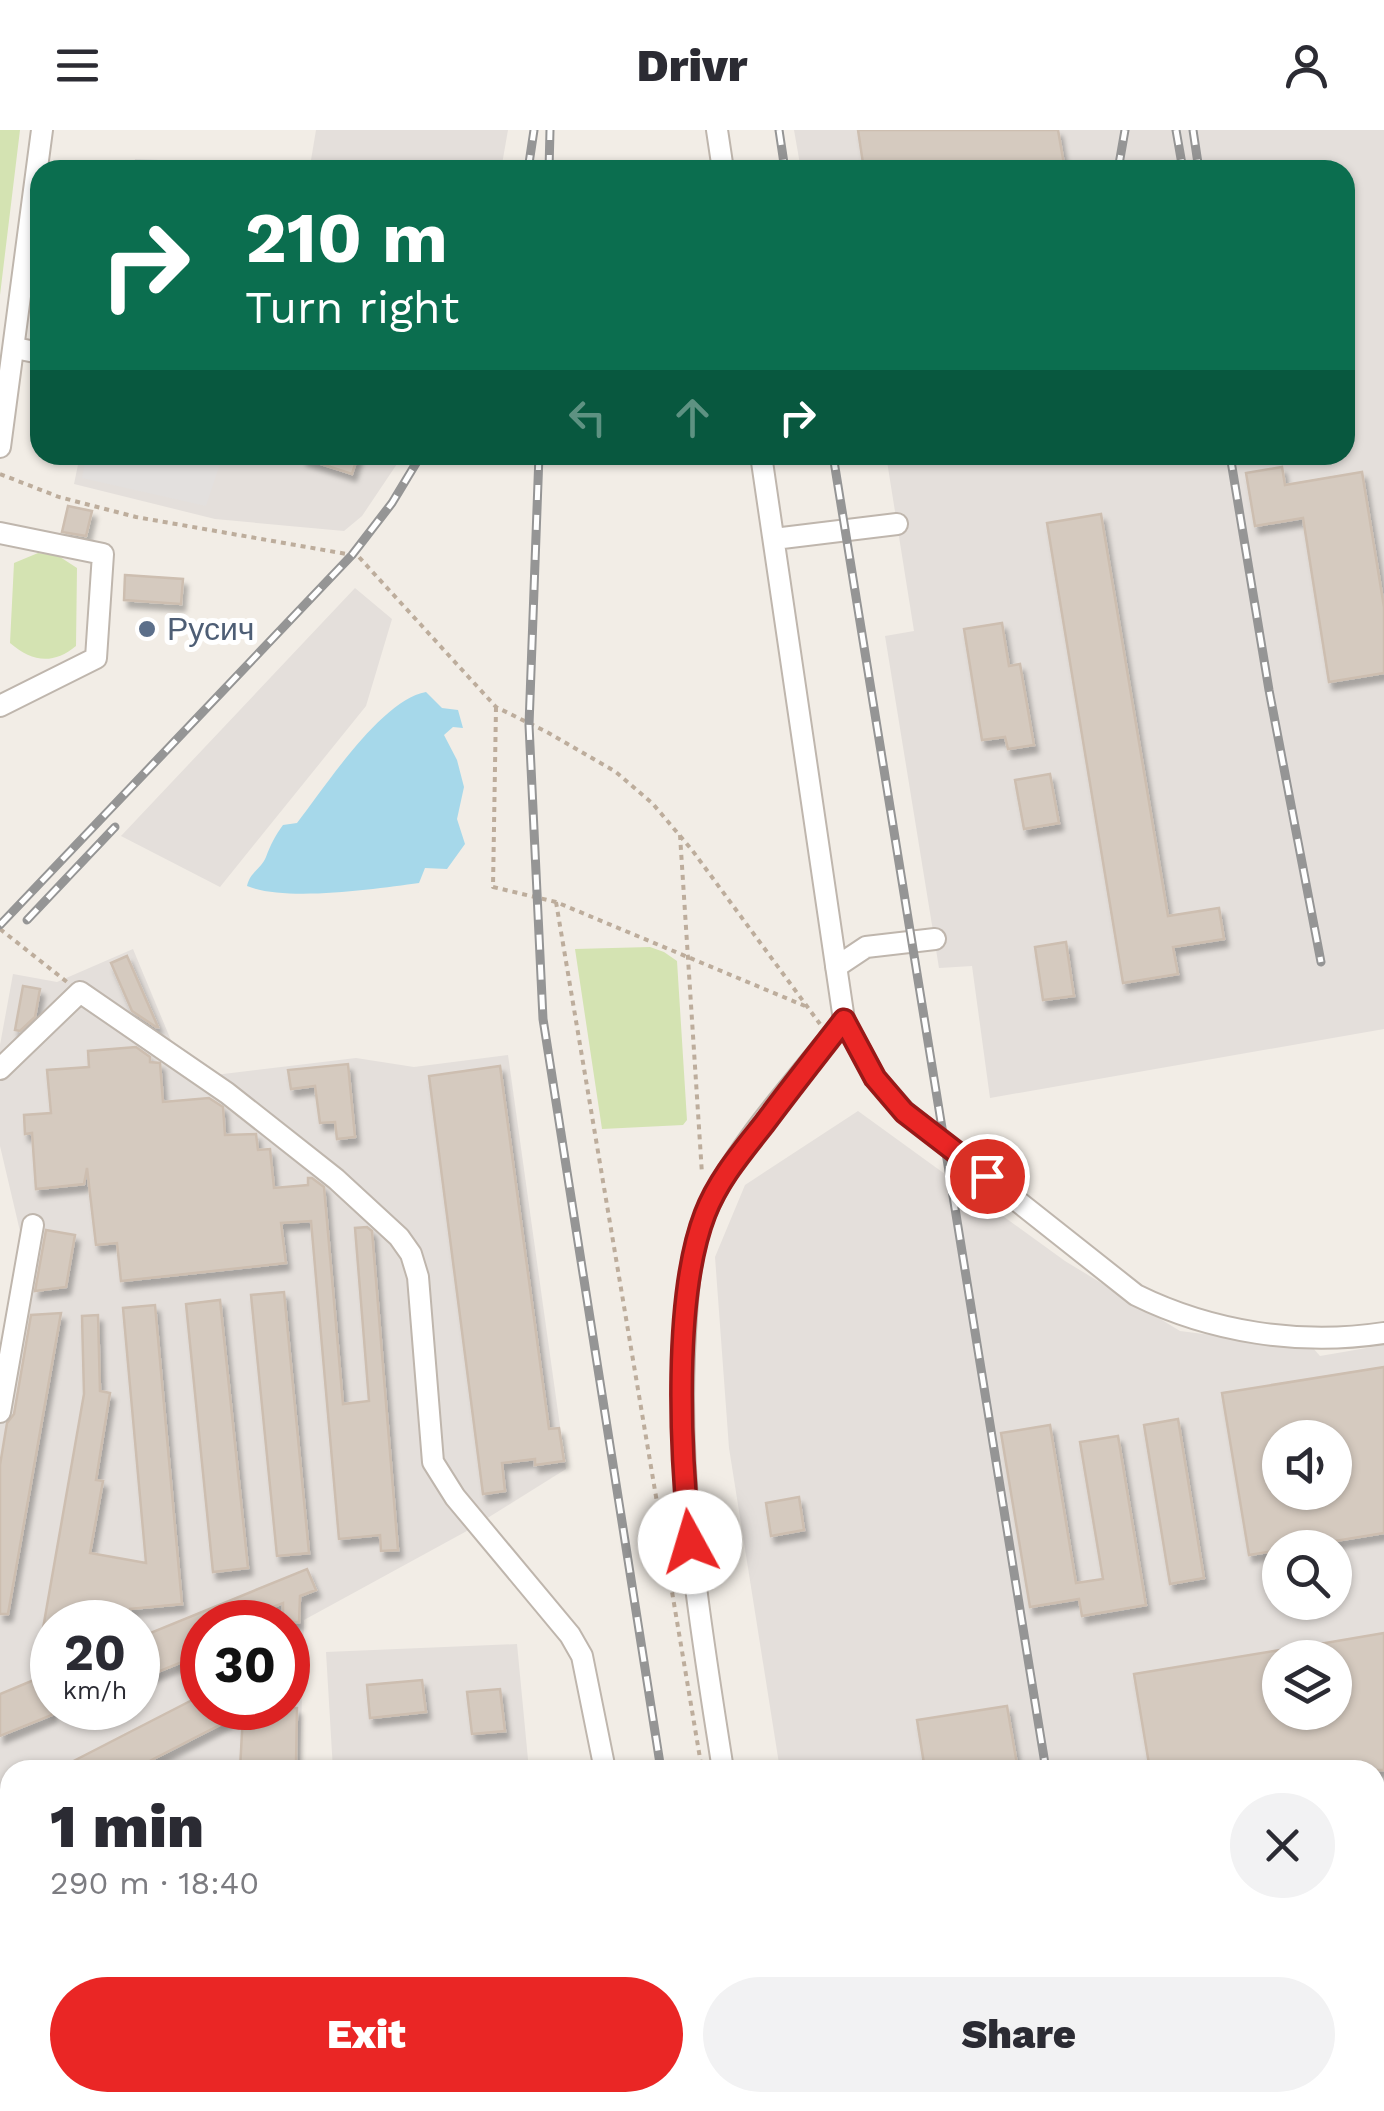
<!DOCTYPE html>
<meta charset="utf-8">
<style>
:root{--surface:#fff;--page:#f2f2f3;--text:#2b2b33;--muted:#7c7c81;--accent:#ea2625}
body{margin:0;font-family:"Work Sans",sans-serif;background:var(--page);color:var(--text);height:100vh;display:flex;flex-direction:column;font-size:38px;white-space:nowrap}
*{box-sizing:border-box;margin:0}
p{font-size:32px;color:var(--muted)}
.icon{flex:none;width:55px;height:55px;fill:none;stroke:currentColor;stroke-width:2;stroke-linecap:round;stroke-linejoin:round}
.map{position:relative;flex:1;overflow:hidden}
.drawer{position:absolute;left:0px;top:1630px;width:1385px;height:352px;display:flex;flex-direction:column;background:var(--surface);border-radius:30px 30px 0 0;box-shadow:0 2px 8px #0004}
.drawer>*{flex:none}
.hud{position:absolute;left:30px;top:30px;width:1325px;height:305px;border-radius:30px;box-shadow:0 2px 8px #0004;background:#0b6e4f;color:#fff;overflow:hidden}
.fabs{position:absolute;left:1262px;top:1290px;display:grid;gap:20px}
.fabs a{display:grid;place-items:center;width:90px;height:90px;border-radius:50%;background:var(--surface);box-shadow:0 2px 8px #0004;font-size:50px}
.speed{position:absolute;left:30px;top:1470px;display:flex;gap:20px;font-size:50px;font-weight:700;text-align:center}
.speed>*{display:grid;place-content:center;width:130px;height:130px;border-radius:50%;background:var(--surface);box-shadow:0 2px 8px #0004;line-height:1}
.speed small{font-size:25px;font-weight:400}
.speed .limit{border:15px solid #d22;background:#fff;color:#111}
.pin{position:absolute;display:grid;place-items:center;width:85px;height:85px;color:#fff;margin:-42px;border:5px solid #fff;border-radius:50%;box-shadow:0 2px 10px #0007}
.me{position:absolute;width:110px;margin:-55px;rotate:354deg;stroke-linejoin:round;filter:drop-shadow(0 0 8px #0008)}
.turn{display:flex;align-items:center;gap:35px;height:210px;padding:0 50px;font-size:45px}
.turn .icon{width:130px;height:130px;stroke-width:2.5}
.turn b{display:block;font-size:70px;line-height:85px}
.lanes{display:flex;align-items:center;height:95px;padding:0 50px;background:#0003;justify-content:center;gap:50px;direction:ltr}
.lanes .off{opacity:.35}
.round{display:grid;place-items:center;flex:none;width:105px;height:105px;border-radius:52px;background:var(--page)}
.head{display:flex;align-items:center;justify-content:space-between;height:170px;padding:0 50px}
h1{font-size:60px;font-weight:800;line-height:75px}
.primary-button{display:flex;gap:20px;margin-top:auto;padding:20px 50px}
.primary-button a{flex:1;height:115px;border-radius:60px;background:var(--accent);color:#fff;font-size:40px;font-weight:800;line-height:115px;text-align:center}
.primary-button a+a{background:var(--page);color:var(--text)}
header{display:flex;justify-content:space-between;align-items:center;height:130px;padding:0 50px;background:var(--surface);font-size:45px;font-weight:800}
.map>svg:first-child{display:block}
.industrial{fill:#e4dfdb;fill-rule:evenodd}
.green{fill:#d4e3b2}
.parking{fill:#e3e0de}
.water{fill:#a6d8ea}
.building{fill:#d5cabf;stroke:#cdbeb0;stroke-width:2.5;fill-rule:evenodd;filter:url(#shadow)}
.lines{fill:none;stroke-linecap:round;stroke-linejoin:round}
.minor-casing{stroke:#bfb6ad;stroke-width:24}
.path{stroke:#bdad9c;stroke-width:4;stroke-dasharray:5 5;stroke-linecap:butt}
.minor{stroke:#fff;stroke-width:20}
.rail-casing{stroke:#959595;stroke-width:9}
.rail{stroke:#fff;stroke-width:5;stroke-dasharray:15;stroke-linecap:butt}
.route-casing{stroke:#981918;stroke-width:25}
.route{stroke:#ea2625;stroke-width:18}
.service-dot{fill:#5c6f8a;stroke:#fff;stroke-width:4}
.labels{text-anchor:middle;stroke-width:10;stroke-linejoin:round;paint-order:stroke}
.service-label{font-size:32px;fill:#4e5e75;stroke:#fff;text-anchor:start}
</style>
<header><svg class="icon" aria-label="menu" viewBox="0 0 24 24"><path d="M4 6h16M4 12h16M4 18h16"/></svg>Drivr<svg class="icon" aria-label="person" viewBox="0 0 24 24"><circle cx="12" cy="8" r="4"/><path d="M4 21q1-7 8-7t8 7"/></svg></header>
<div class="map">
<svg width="1384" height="1981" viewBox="0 0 1384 1981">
<defs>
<filter id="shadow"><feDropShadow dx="4" dy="7" stdDeviation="2.5" flood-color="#0004"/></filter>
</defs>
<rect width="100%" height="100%" fill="#f2ede6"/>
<!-- industrial -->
<path class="industrial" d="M 316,0 L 508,0 L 501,40 L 133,40 L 135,29 L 310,36 Z
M 794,0 L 1384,0 L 1384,899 L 990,968 L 972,836 L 939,838 L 885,506 L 914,501 L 886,325 L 1345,325 L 1345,40 L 801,40 Z
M 80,325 L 403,325 L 362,386 L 344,401 L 215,389 L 74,354 Z
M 355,458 L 392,489 L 366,576 L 220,757 L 121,706 Z
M 133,819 L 175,920 L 215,945 L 356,928 L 414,937 L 508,925 L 566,1339 L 465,1402 L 304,1490 L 300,1637 L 286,1637 L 285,1640 L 10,1640 L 10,1798 L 0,1798 L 0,1248 L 23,1114 L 0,1016 L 0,915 L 13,844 L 57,852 ZM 52,1492 L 138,1492 L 138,1578 L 52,1578 ZM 202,1492 L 288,1492 L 288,1578 L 202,1578 Z
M 858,981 L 1065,1131 L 1180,1201 L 1313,1218 L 1320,1226 L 1384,1215 L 1384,1981 L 834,1981 L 833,1973 L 1375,1972 L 1375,1640 L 780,1640 L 729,1318 L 715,1127 L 745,1055 ZM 1280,1308 L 1335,1308 L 1335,1362 L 1280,1362 ZM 1280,1418 L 1335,1418 L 1335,1472 L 1280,1472 ZM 1280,1528 L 1335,1528 L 1335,1582 L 1280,1582 Z
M 517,1514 L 529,1640 L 333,1640 L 326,1522 Z
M 0,1806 L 10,1806 L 10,1972 L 347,1972 L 347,1981 L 0,1981 Z
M 558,1972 L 559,1981 L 358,1981 L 357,1973 Z"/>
<!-- green -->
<path class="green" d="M 0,0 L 20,0 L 0,165 Z
M 38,423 L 57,425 L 77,438 L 76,516 C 53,535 32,532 10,513 L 14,433 Z
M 650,817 L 664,822 L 677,831 L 687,990 L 683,995 L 602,999 L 575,819 Z"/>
<!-- parking -->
<path class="parking" d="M 86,325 L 223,325 L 206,376 L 82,348 Z"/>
<!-- water -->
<path class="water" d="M 426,562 L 442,578 L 458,580 L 463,598 L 453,597 L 444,605 L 457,630 L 464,657 L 457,689 L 465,714 L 447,739 L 425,738 L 419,753 C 375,759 286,772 247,756 C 250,742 261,739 266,727 C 271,714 275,706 283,695 L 297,693 C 325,657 381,570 426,562 Z"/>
<!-- building -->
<path class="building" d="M 858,0 L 1058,0 L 1065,40 L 864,40 Z
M 303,325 L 358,325 L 352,344 L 303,328 Z
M 1282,337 L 1285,355 L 1362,342 L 1384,477 L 1384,543 L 1329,552 L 1303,388 L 1255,396 L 1246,343 Z
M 68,376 L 92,381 L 86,406 L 62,402 Z
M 1101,384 L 1168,786 L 1219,778 L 1224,809 L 1173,817 L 1178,844 L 1123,853 L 1047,393 Z
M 125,445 L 183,449 L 181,474 L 124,470 Z
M 1002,493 L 1009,536 L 1020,534 L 1034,615 L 1008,619 L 1005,607 L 982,610 L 964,499 Z
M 1050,644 L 1059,693 L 1024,699 L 1015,650 Z
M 1066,812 L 1074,866 L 1043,870 L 1035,817 Z
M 127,826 L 158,897 L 156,897 L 132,881 L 111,833 Z
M 23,856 L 40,859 L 35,887 L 20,901 L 15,900 Z
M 136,917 L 150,927 L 150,932 L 160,933 L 163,972 L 209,968 L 223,977 L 225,1005 L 256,1004 L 258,1020 L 270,1019 L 274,1058 L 308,1055 L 308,1048 L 312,1048 L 324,1057 L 343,1274 L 369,1271 L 355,1098 L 367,1097 L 372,1101 L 398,1420 L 381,1421 L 380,1405 L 339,1409 L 311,1091 L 281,1093 L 286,1133 L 121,1151 L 117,1113 L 96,1115 L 87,1038 L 84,1054 L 36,1059 L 32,1003 L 25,1004 L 24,985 L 51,983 L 47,940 L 89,937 L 88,921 Z
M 348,934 L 355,1007 L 337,1009 L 335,992 L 320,993 L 315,956 L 291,959 L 288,940 Z
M 500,936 L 549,1299 L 559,1298 L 564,1331 L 535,1335 L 535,1329 L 502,1333 L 505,1361 L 483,1364 L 429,946 Z
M 46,1100 L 75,1105 L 66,1157 L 35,1161 Z
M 284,1162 L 309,1423 L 277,1426 L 251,1165 Z
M 220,1170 L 248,1438 L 213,1442 L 186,1174 Z
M 155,1175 L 182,1474 L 130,1479 L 127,1492 L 79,1488 L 78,1492 L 52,1492 L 52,1585 L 0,1606 L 0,1564 L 34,1550 L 84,1264 L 82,1186 L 98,1185 L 100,1261 L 110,1263 L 96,1350 L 103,1351 L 90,1423 L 146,1433 L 123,1178 Z
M 61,1183 L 8,1484 L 0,1484 L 0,1335 L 7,1293 L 14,1284 L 31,1185 Z
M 1384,1237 L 1384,1403 L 1249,1425 L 1222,1263 ZM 1280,1308 L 1335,1308 L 1335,1362 L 1280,1362 Z
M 1178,1289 L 1204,1448 L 1170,1454 L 1144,1295 Z
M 1050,1295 L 1076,1453 L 1103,1449 L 1080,1312 L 1118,1306 L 1146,1475 L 1082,1486 L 1079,1469 L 1030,1477 L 1001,1303 Z
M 799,1367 L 804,1400 L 771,1406 L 766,1373 Z
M 307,1439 L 316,1460 L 300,1466 L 299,1492 L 283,1492 L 283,1473 L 234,1492 L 202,1492 L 202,1524 L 138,1550 L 138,1508 Z
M 1384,1503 L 1384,1640 L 1150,1640 L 1134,1544 L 1280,1520 L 1280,1582 L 1335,1582 L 1335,1528 L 1285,1528 L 1284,1520 Z
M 422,1550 L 426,1582 L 370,1588 L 367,1555 Z
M 500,1559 L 505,1601 L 472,1604 L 467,1562 Z
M 202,1565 L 202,1578 L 297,1578 L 296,1633 L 279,1633 L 279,1640 L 240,1640 L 243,1583 L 132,1640 L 56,1640 Z
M 1007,1576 L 1018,1640 L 925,1640 L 917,1590 Z"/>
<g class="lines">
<!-- minor casing -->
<g class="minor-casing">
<path id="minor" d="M 717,0 L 723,40
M 15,218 L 40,223
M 0,317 L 42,0
M 761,325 L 844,890 L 875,948 L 905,982 L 1136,1165 C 1211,1202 1300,1216 1384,1203
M 0,403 L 103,424 L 96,528 L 0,576
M 774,409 L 897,394
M 836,837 L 866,817 L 935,809
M 0,939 L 80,862 L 227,963 L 336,1049 L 399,1107 L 411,1124 L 418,1147 L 433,1332 L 455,1367 L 570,1505 L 582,1526 L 605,1640
M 0,1282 L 33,1095
M 723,1640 C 701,1498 678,1369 684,1224 C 686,1178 688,1124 706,1082 C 735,1016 799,948 844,890
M 655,1972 L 656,1981
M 779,1972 L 780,1981"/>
</g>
<!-- path -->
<path class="path" d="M 0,344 L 59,367 L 136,387 L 358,426 L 496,577 L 547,602 L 616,642 L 653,674 L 692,720 L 820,894
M 496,577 L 493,757 L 556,772 L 805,876
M 680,705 L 702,1044
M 556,772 L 702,1640
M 0,799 L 67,852
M 757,1972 L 759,1981"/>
<!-- minor -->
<use href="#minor" class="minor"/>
<!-- rail casing -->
<g class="rail-casing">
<path id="rail" d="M 779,0 L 785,40
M 1176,0 L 1183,40
M 1193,0 L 1199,40
M 528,40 L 534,0
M 549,40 L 550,0
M 1118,40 L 1125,0
M 539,325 L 529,595 L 543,889 L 661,1640
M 833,325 L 1046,1640
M 1230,325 L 1269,560 L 1321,832
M 27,790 L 115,697
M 0,795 L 352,425 L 392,373 L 421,325
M 714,1972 L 715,1981
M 1089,1972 L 1090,1981"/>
</g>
<!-- rail -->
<use href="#rail" class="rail"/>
</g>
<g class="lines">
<!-- route casing -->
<g class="route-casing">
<path id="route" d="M 690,1412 C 680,1322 673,1167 705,1084 C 718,1050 742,1022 764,994 C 790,959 817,925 844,890 L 875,948 L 904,982 L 987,1046"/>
</g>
<!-- route -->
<use href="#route" class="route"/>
</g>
<!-- markers -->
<circle class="service-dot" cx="147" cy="499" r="10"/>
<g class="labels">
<!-- service labels -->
<g class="service-label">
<text x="167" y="510">Русич</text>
</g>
</g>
</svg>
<div class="fabs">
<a><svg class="icon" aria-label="sound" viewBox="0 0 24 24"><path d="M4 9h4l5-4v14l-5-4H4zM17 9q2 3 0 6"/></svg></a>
<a><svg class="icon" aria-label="search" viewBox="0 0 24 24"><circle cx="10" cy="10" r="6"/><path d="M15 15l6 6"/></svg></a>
<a><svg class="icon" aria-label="layers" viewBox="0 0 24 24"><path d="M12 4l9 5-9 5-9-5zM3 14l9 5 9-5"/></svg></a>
</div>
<div class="speed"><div>20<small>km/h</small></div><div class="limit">30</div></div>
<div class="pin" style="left:987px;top:1046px;background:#d93025"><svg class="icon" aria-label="arrive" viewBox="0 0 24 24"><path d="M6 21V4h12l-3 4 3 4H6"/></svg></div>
<svg class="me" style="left:690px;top:1412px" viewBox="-20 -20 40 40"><circle r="19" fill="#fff"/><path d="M0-13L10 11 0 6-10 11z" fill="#ea2625"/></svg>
<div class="hud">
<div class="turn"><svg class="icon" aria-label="right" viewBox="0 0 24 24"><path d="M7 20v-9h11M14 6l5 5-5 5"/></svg><div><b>210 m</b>Turn right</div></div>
<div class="lanes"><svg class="icon off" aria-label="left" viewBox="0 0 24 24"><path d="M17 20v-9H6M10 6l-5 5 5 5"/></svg><svg class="icon off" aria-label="ahead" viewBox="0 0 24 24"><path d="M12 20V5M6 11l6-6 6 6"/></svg><svg class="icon" aria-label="right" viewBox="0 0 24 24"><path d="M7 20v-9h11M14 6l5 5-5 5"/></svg></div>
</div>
<section class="drawer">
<div class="head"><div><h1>1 min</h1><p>290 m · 18:40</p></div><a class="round"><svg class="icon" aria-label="close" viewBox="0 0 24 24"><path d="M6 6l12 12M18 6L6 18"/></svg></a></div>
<div class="primary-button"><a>Exit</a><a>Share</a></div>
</section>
</div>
